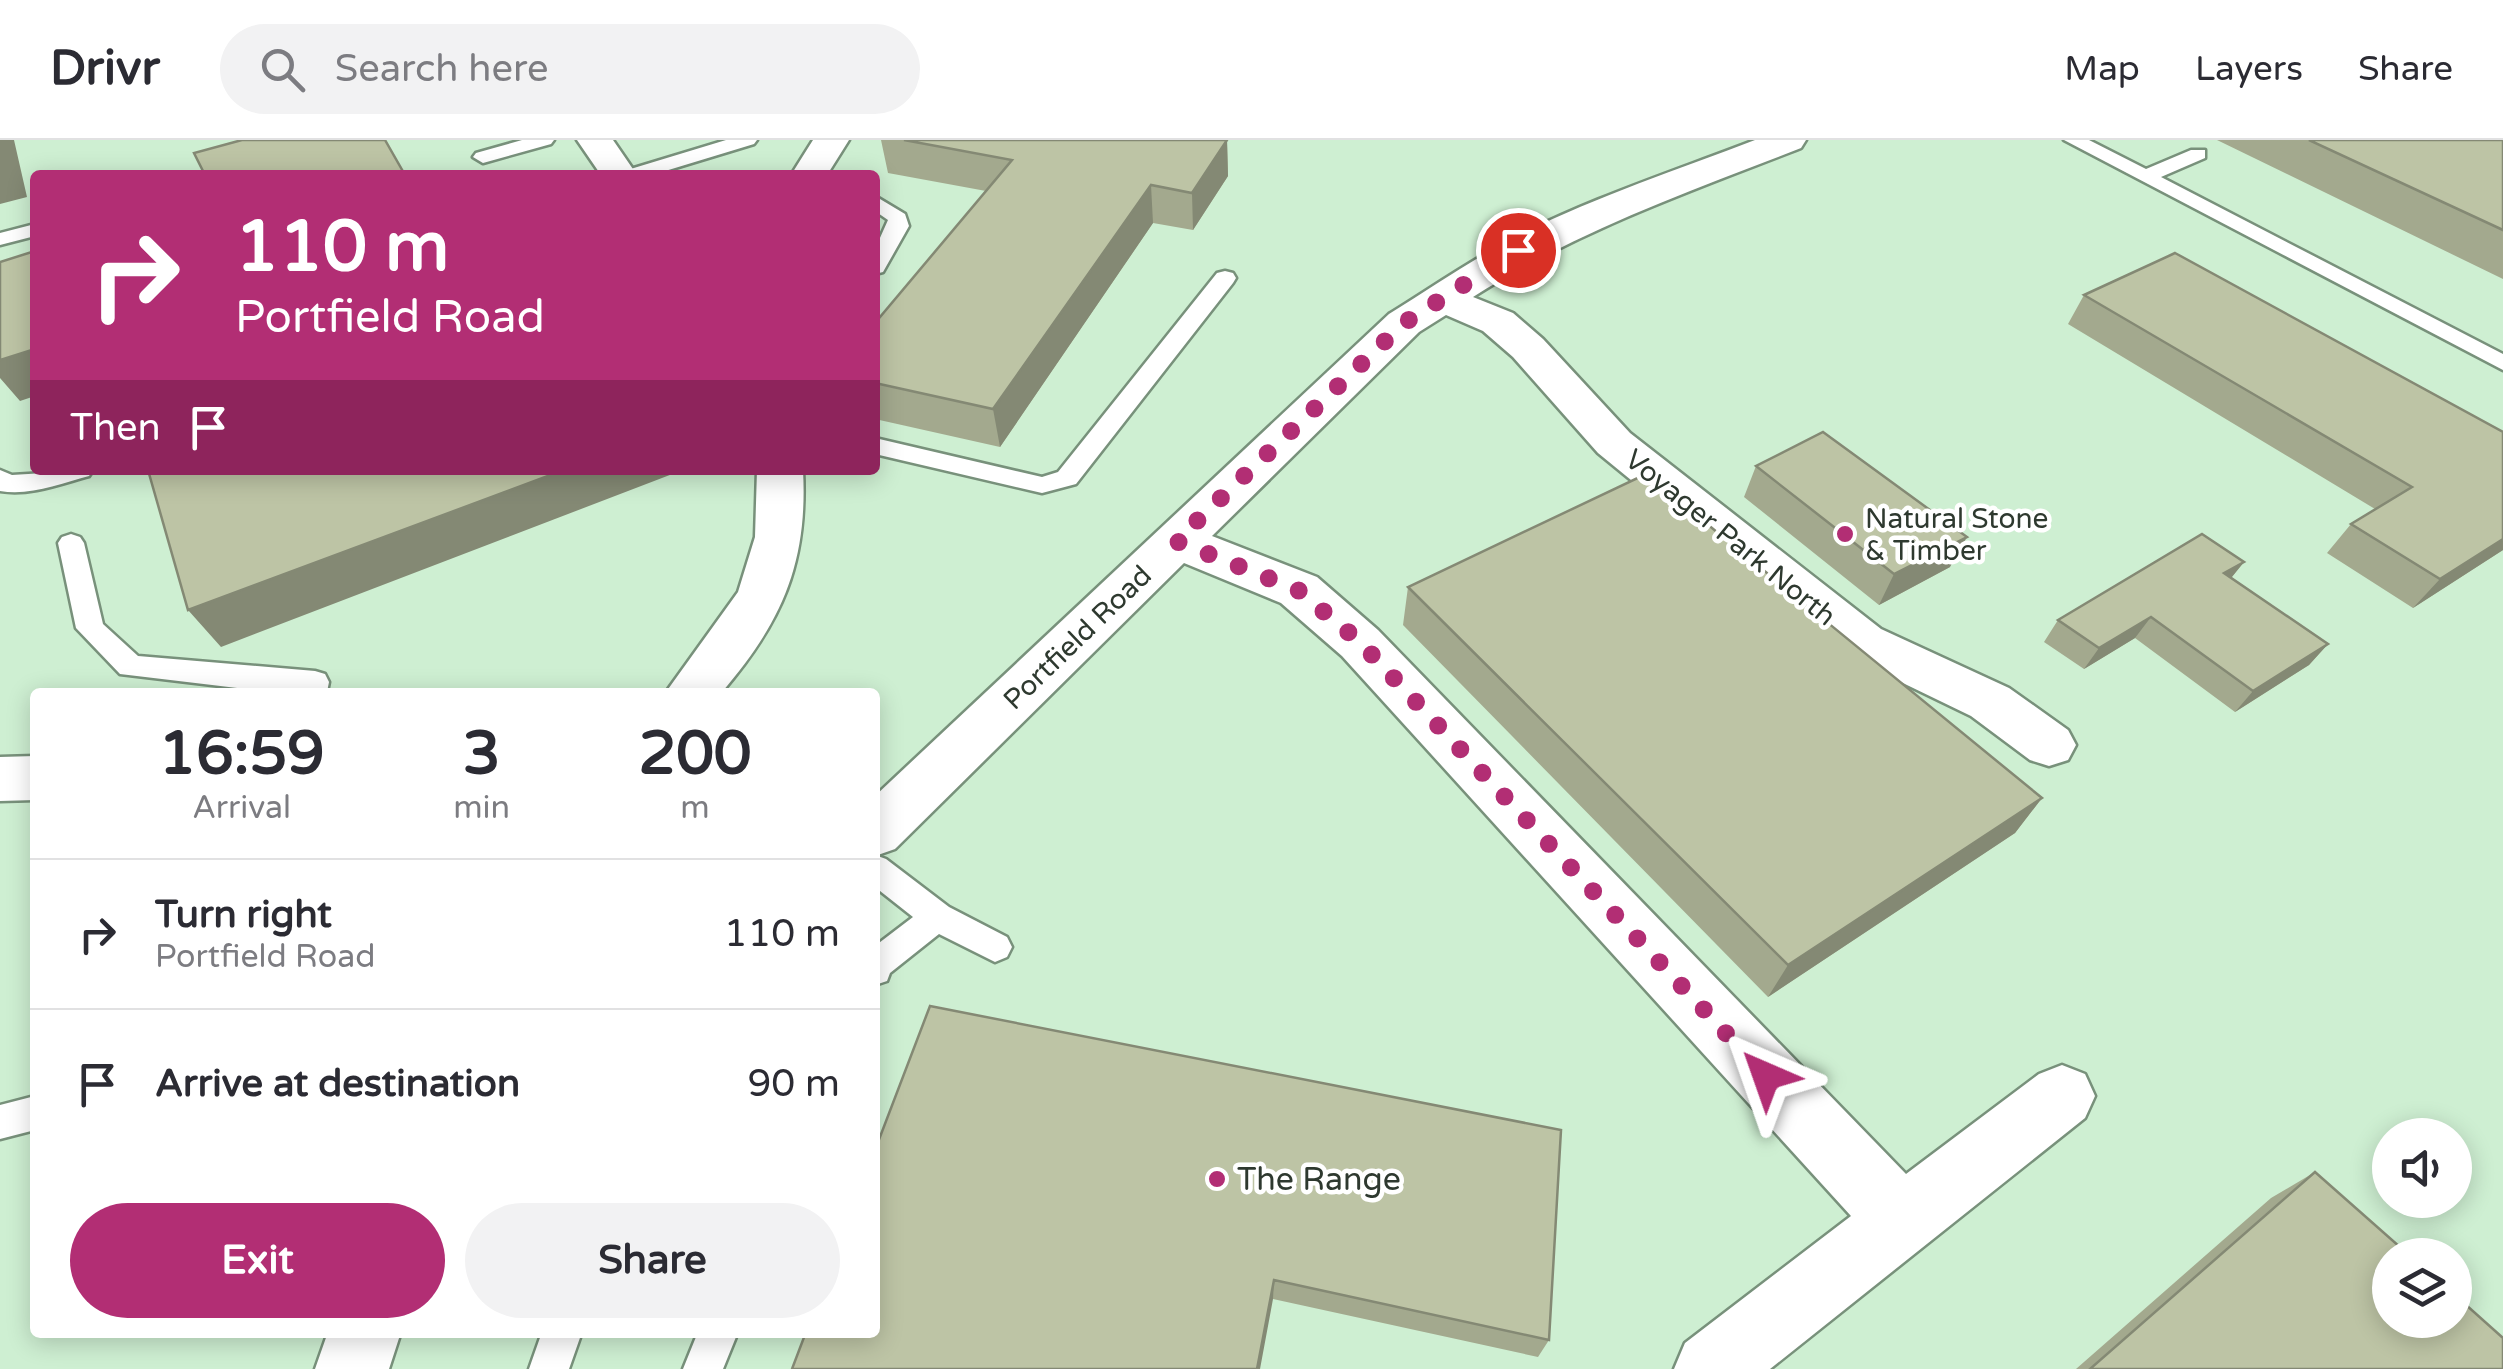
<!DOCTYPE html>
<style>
:root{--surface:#fff;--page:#f2f2f3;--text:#2b2b33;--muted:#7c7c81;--line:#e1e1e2;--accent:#b22e74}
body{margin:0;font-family:"Varela Round",sans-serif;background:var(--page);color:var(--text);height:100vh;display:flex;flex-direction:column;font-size:38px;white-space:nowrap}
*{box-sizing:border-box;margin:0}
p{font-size:32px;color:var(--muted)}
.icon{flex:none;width:55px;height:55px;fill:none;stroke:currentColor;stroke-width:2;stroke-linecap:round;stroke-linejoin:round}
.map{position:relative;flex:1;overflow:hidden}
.details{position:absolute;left:30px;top:548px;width:850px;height:650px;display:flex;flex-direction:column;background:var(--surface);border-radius:10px;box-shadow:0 5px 25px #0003}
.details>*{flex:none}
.guide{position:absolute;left:30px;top:30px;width:850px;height:305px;border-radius:10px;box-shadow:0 5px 25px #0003;background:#b22e74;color:#fff;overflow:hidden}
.fabs{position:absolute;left:2372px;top:978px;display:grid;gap:20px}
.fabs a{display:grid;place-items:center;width:100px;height:100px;border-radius:50%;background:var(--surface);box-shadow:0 5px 25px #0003;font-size:50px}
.pin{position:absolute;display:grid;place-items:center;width:85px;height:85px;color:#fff;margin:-42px;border:5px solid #fff;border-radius:50%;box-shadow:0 2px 10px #0007}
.me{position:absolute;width:110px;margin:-55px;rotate:317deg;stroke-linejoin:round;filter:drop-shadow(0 0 8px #0008)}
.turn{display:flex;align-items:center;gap:35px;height:210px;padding:0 40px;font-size:45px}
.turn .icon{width:130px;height:130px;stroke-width:2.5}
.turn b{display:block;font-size:70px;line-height:85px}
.then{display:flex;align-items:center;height:95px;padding:0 40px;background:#0003;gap:20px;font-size:38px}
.eta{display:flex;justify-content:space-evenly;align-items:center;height:170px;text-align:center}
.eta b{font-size:60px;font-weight:700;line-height:70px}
.primary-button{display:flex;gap:20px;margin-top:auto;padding:20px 40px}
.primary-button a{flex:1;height:115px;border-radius:60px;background:var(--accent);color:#fff;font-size:40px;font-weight:700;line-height:115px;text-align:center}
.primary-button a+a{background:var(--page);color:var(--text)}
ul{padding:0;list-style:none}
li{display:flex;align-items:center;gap:30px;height:150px;padding:0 40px;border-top:2px solid var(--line)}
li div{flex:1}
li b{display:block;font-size:38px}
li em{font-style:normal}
header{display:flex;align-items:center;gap:60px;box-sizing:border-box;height:140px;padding:0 50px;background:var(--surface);border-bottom:2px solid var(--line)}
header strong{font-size:48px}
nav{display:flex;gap:55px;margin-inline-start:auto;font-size:35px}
.search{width:700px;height:90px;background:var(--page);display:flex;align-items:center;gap:25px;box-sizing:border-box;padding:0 35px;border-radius:55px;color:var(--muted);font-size:38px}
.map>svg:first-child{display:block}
.built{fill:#ceefd2;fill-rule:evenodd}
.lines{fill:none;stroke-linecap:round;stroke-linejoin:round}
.lane-casing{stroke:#78917b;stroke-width:5}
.street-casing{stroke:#78917b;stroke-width:5}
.lane{fill:#fff;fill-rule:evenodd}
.street{fill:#fff;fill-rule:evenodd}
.wall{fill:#a3a98e}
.shaded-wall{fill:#848974}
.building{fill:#bdc4a5;stroke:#848974;stroke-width:2.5}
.route{stroke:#b22e74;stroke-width:18;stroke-dasharray:0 32.4}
.poi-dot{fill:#b22e74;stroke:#fff;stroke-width:4}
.labels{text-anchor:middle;stroke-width:9;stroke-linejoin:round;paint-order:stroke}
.poi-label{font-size:28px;fill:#2e392f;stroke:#fff;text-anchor:start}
.street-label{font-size:28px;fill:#2e392f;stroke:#fff}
.near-poi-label{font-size:32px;fill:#2e392f;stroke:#fff;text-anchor:start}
</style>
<header>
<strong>Drivr</strong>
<div class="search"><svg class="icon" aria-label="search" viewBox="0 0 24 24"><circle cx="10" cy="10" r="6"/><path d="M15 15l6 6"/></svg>Search here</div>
<nav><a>Map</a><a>Layers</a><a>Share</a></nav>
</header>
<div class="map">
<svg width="2503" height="1229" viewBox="0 0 2503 1229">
<rect width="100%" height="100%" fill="#defae1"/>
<!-- built -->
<path class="built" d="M 0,0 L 2503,0 L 2503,1229 L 0,1229 ZM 35,35 L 875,35 L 875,330 L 35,330 ZM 35,552 L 875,552 L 875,1192 L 35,1192 ZM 2390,995 L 2455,995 L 2455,1060 L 2390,1060 ZM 2390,1115 L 2455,1115 L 2455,1180 L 2390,1180 Z"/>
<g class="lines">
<!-- lane casing -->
<g class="lane-casing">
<path id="lane" d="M 522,0 L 554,0 L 551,4 L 483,23 L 473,17 L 476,13 Z
M 726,0 L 757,0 L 754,4 L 652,35 L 621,35 L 624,31 Z
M 2064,0 L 2089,0 L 2146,29 L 2191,10 L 2205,10 L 2205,18 L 2161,37 L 2503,214 L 2503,230 Z
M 875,56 L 905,74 L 909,86 L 883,132 L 875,134 L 875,109 L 888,80 L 875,71 Z
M 35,84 L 35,96 L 0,105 L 0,93 Z
M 1225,131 L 1233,133 L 1236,138 L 1233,143 L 1076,344 L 1042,353 L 875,314 L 875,298 L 1042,337 L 1058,332 L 1217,133 Z
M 0,330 L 12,335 L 93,330 L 89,336 C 60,344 30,356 0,351 Z
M 71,394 L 80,397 L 84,403 L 103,484 L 138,516 L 315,531 L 325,534 L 329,542 L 327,552 L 270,552 L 120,534 L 76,488 L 58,403 L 62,397 Z
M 875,715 L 886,719 L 949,767 L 1007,797 L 1012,807 L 1007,817 L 995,822 L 939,794 L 890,833 L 887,841 L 875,845 L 875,806 L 913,777 L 875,747 Z
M 35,956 L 35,990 L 0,999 L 0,965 Z
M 542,1192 L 582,1192 L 569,1229 L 529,1229 Z
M 698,1192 L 738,1192 L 723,1229 L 683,1229 Z"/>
</g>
<!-- street casing -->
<g class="street-casing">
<path id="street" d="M 577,0 L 613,0 L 637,35 L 601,35 Z
M 813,0 L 849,0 L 827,35 L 791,35 Z
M 1755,0 L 1806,0 L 1801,8 C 1688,52 1576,91 1473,157 L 1513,173 L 1543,199 L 1630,293 L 1881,489 L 2009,548 L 2068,590 L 2076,605 L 2068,620 L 2049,626 L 2030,620 L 1971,576 L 1845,515 L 1598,313 L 1513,217 L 1483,191 L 1446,175 L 1419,192 L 1212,396 L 1317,437 L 1378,490 L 1906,1034 L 2039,934 L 2062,925 L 2085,934 L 2095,956 L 2085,978 L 1770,1229 L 1674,1229 L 1685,1203 L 1851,1076 L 1342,516 L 1281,463 L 1184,423 L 895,709 L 875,716 L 875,656 L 1389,174 C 1428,150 1465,124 1506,102 C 1585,60 1672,32 1755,0 Z
M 757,330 L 803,330 C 808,423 782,482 722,552 L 666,552 L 738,452 L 755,397 Z
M 35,616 L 35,660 L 0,661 L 0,617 Z
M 328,1192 L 401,1192 L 389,1229 L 315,1229 Z"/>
</g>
<!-- lane -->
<use href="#lane" class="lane"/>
<!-- street -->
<use href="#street" class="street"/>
</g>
<!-- wall -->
<path class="wall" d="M 881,0 L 1227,0 L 1228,36 L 1193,90 L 1153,83 L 1000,307 L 875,279 L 875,183 L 986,51 L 888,33 Z
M 2217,0 L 2503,0 L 2503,139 Z
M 2084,155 L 2503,292 L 2503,410 L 2413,468 L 2327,413 L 2351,384 L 2375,369 L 2068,184 Z
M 1756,326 L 1950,427 L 1879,465 L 1744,357 Z
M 2244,422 L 2231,438 L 2328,504 L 2309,525 L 2235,572 L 2135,498 L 2084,529 L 2044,502 L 2058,480 Z
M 1408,447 L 2042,658 L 2015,693 L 1768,857 L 1403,485 Z
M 875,1010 L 1549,1200 L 1538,1217 L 1273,1159 Z
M 2315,1032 L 2503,1229 L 2076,1229 L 2271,1058 Z"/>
<!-- shaded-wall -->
<path class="shaded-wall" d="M 0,0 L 14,0 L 27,57 L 0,64 Z
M 1227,0 L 1228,36 L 1193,90 L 1192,53 Z
M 1151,45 L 1153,83 L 1000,307 L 993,269 Z
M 35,209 L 35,256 L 20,261 L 0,238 L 0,220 Z
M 564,330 L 674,330 L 675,333 L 221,507 L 188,470 Z
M 1967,397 L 1950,427 L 1879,465 L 1894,434 Z
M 2503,399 L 2503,410 L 2413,468 L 2440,439 Z
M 2244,422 L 2227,443 L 2224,433 Z
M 2151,477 L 2135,498 L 2084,529 L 2099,508 Z
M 2328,504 L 2309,525 L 2235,572 L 2253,551 Z
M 2042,658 L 2015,693 L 1768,857 L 1788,825 Z
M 1274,1140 L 1273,1159 L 1260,1229 L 1257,1229 Z"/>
<!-- building -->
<path class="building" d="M 242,0 L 385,0 L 405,35 L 205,35 L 194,13 Z
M 904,0 L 1227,0 L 1192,53 L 1151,45 L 993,269 L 875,243 L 875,183 L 1012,20 Z
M 2309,0 L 2503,0 L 2503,90 Z
M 35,111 L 35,209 L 0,220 L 0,122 Z
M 2175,113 L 2503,292 L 2503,399 L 2440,439 L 2351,384 L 2412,347 L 2084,155 Z
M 1823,292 L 1967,397 L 1894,434 L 1756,326 Z
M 148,330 L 564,330 L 188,470 Z
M 1646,334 L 2042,658 L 1788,825 L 1408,447 Z
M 2202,394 L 2244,422 L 2224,433 L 2328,504 L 2253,551 L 2151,477 L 2099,508 L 2058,480 Z
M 930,866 L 1561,990 L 1549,1200 L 1274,1140 L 1257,1229 L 792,1229 L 806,1192 L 875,1192 L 875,1010 Z
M 2315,1032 L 2409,1115 L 2390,1115 L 2390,1180 L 2455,1180 L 2455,1155 L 2503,1198 L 2503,1229 L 2090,1229 Z"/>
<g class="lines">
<!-- route -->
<path class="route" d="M 1518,110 L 1404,183 L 1176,401 L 1298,450 L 1360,502 L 1766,936"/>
</g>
<!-- markers -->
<g class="poi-dot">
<circle cx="1845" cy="394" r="10"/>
<circle cx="1217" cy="1039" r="10"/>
</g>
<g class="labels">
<!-- poi labels -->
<g class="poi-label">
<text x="1865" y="388">Natural Stone<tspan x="1865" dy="32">&amp; Timber</tspan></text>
</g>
<!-- street labels -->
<g class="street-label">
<text transform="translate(1731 397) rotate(39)" y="10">Voyager Park North</text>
<text transform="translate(1077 497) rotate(-44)" y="10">Portfield Road</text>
</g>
<!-- near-poi labels -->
<g class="near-poi-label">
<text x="1237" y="1050">The Range</text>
</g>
</g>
</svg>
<div class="fabs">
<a><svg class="icon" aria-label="sound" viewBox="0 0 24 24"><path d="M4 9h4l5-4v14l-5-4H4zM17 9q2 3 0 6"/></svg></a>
<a><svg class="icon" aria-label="layers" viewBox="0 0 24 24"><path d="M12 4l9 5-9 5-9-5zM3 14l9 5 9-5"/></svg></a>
</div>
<div class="pin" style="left:1518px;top:110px;background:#d93025"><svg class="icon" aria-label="arrive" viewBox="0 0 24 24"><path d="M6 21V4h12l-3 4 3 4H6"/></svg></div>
<svg class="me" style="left:1766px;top:936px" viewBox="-20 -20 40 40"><path d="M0-17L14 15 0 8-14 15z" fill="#b22e74" stroke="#fff" stroke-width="4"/></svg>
<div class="guide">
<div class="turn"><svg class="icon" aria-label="right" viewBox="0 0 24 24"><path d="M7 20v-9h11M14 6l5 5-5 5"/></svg><div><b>110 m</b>Portfield Road</div></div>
<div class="then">Then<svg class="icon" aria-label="arrive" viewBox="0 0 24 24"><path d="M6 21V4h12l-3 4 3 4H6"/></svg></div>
</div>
<section class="details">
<div class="eta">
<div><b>16:59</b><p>Arrival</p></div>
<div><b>3</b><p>min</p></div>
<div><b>200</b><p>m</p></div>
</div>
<ul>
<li><svg class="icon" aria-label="right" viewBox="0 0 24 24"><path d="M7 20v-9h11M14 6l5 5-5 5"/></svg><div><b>Turn right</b><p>Portfield Road</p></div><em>110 m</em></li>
<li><svg class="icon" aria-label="arrive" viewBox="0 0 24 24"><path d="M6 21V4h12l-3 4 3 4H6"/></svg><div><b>Arrive at destination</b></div><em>90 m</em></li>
</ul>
<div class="primary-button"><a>Exit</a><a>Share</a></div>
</section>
</div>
